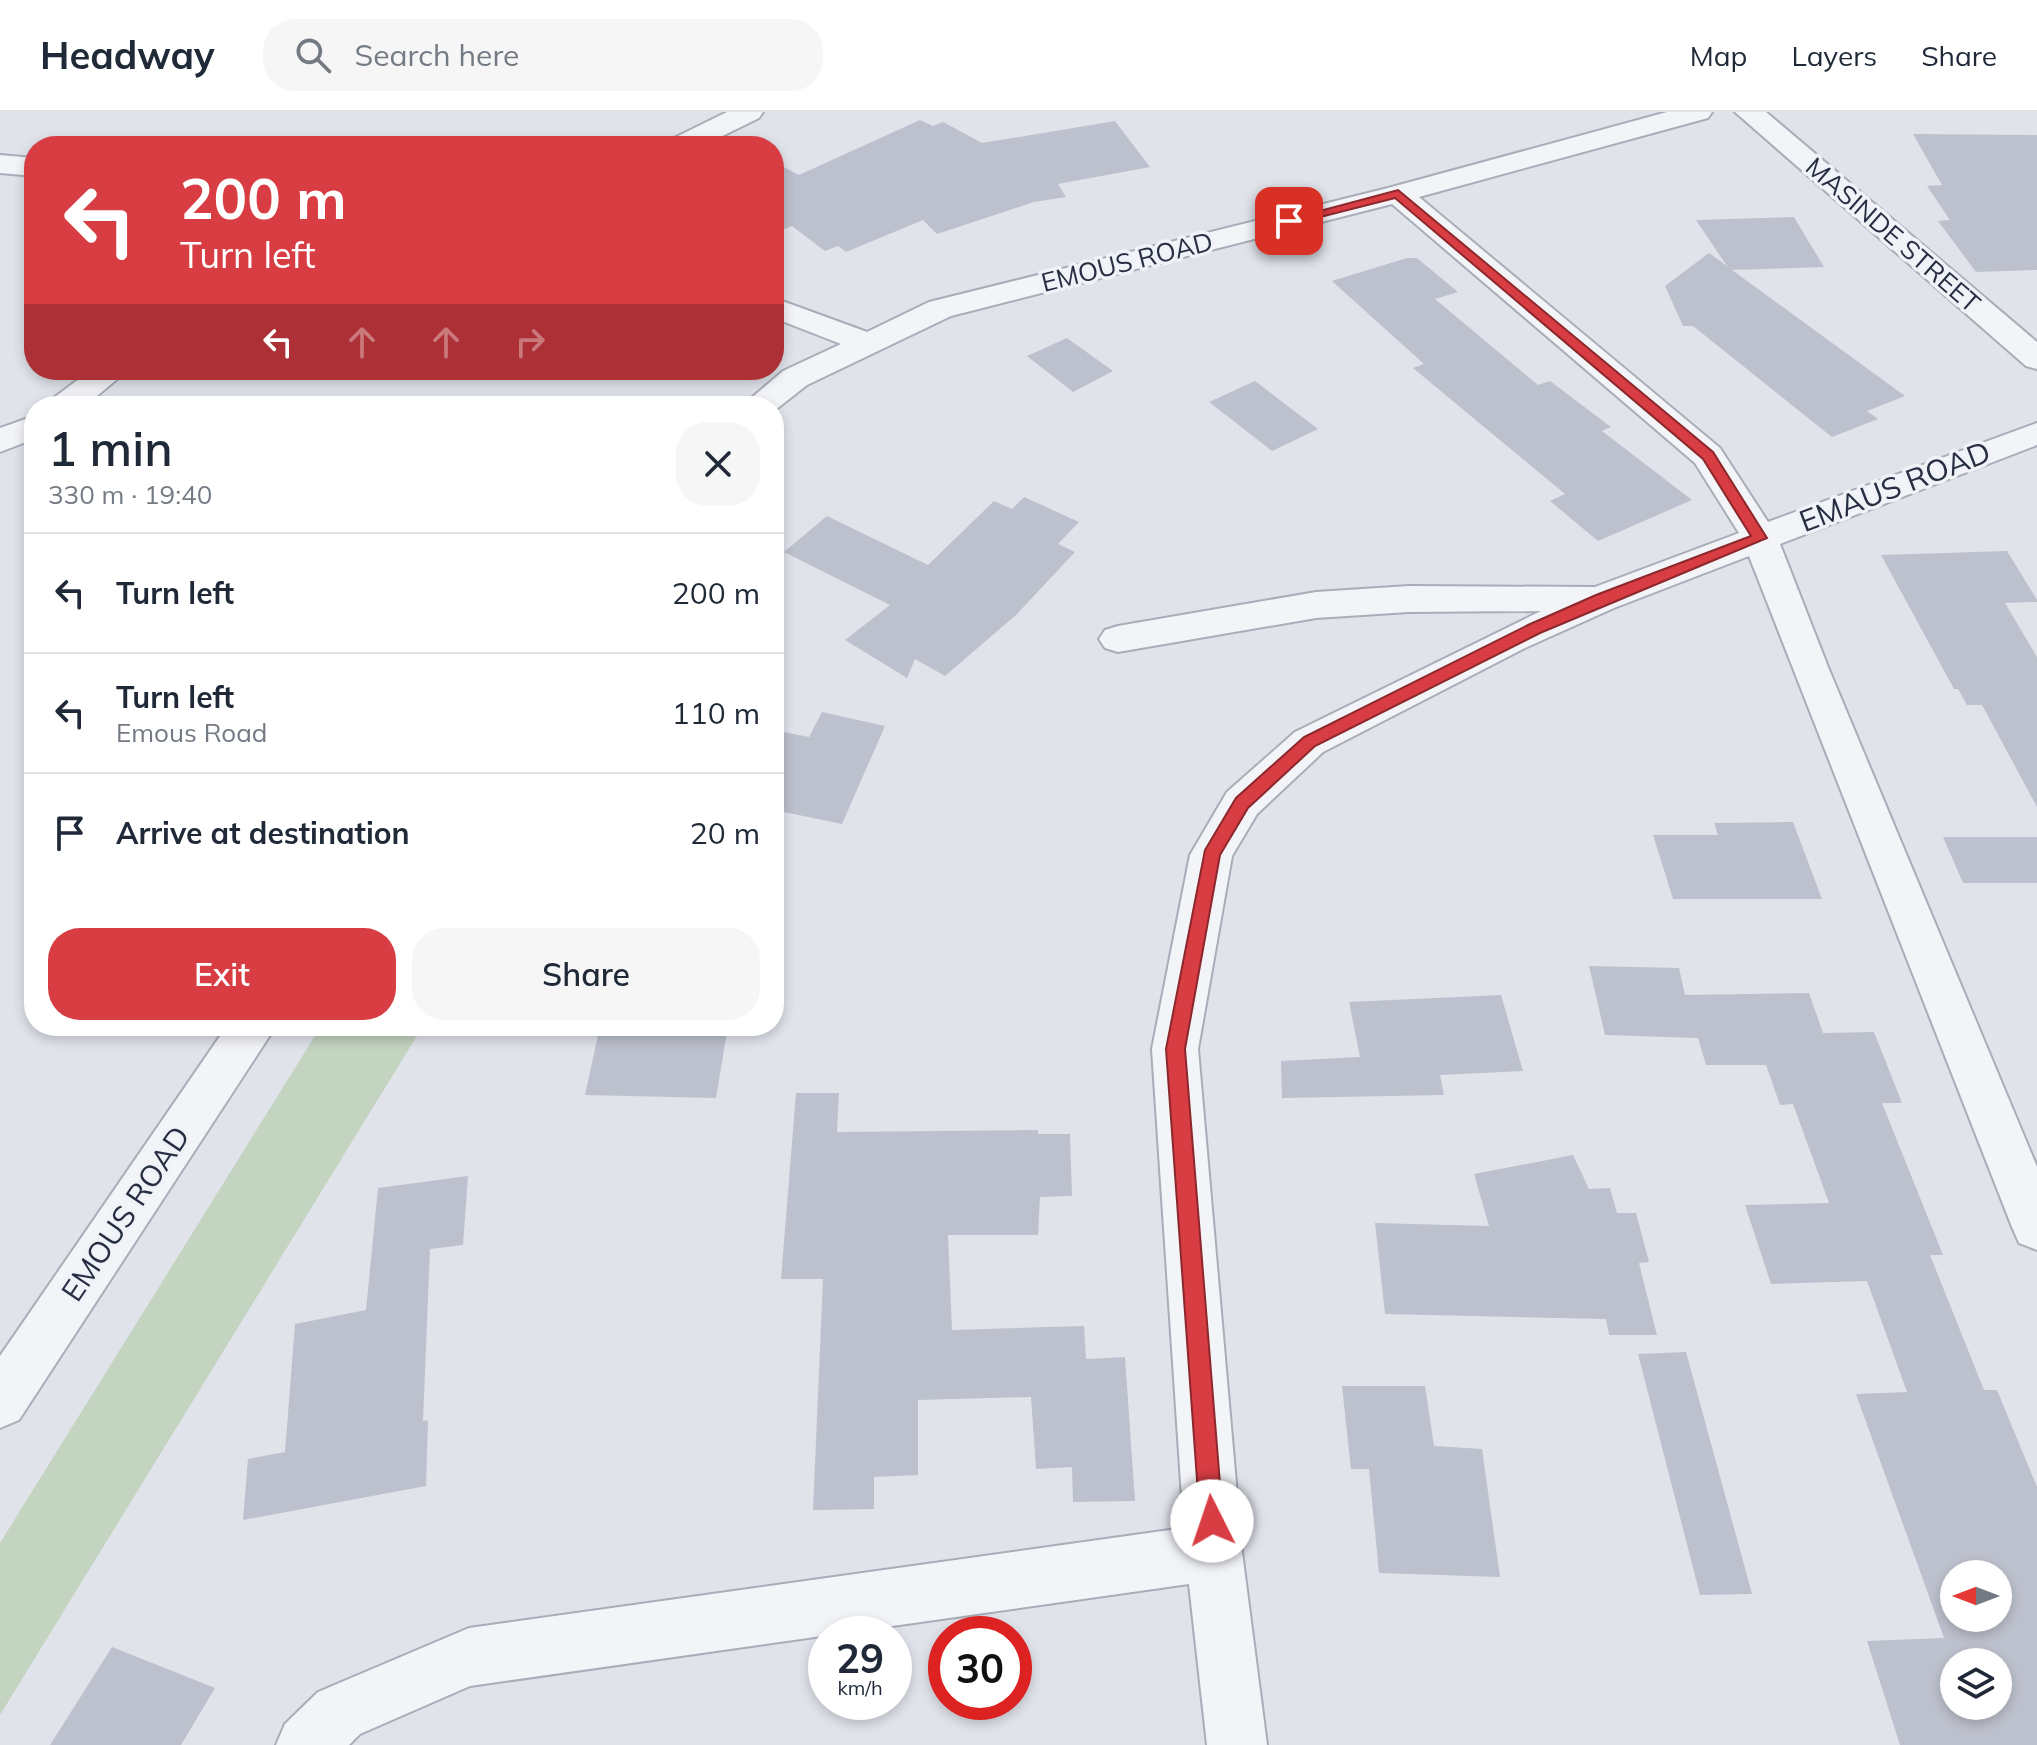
<!DOCTYPE html>
<meta charset="utf-8">
<style>
:root{--surface:#fff;--page:#f6f6f7;--text:#1f2937;--muted:#747a83;--line:#e0e1e3;--accent:#d73d43}
body{margin:0;font-family:Mulish,sans-serif;background:var(--page);color:var(--text);height:100vh;display:flex;flex-direction:column;font-size:30px;white-space:nowrap}
*{box-sizing:border-box;margin:0}
p{font-size:26px;color:var(--muted)}
.icon{flex:none;width:44px;height:44px;fill:none;stroke:currentColor;stroke-width:2;stroke-linecap:round;stroke-linejoin:round}
.map{position:relative;flex:1;overflow:hidden}
.panel{position:absolute;left:24px;top:284px;width:760px;height:640px;display:flex;flex-direction:column;background:var(--surface);border-radius:32px;box-shadow:0 4px 12px #0003}
.panel>*{flex:none}
.banner{position:absolute;left:24px;top:24px;width:760px;height:244px;border-radius:32px;box-shadow:0 4px 12px #0003;background:#d73d43;color:#fff;overflow:hidden}
.needle{width:52px;rotate:270deg}
.controls{position:absolute;left:1940px;top:1448px;display:grid;gap:16px}
.controls a{display:grid;place-items:center;width:72px;height:72px;border-radius:50%;background:var(--surface);box-shadow:0 4px 12px #0003;font-size:40px}
.speed{position:absolute;left:808px;top:1504px;display:flex;gap:16px;font-size:40px;font-weight:700;text-align:center}
.speed>*{display:grid;place-content:center;width:104px;height:104px;border-radius:50%;background:var(--surface);box-shadow:0 4px 12px #0003;line-height:1}
.speed small{font-size:20px;font-weight:400}
.speed .limit{border:12px solid #d22;background:#fff;color:#111}
.pin{position:absolute;display:grid;place-items:center;width:68px;height:68px;color:#fff;margin:-34px;border-radius:16px;box-shadow:0 4px 12px #0006}
.me{position:absolute;width:88px;margin:-44px;rotate:356deg;stroke-linejoin:round;filter:drop-shadow(0 0 6px #0008)}
.turn{display:flex;align-items:center;gap:28px;height:168px;padding:0 24px;font-size:36px}
.turn .icon{width:104px;height:104px;stroke-width:2.5}
.turn b{display:block;font-size:56px;line-height:68px}
.lanes{display:flex;align-items:center;height:76px;padding:0 24px;background:#0003;justify-content:center;gap:40px;direction:ltr}
.lanes .off{opacity:.35}
.round{display:grid;place-items:center;flex:none;width:84px;height:84px;border-radius:32px;background:var(--page)}
.summary{display:flex;align-items:center;justify-content:space-between;height:136px;padding:0 24px}
h1{font-size:48px;font-weight:600;line-height:60px}
.cta{display:flex;gap:16px;margin-top:auto;padding:16px 24px}
.cta a{flex:1;height:92px;border-radius:32px;background:var(--accent);color:#fff;font-size:32px;font-weight:600;line-height:92px;text-align:center}
.cta a+a{background:var(--page);color:var(--text)}
ul{padding:0;list-style:none}
li{display:flex;align-items:center;gap:24px;height:120px;padding:0 24px;border-top:2px solid var(--line)}
li div{flex:1}
li b{display:block;font-size:30px}
li em{font-style:normal}
header{display:flex;align-items:center;gap:48px;box-sizing:border-box;height:112px;padding:0 40px;background:var(--surface);border-bottom:2px solid var(--line)}
header strong{font-size:38px}
nav{display:flex;gap:44px;margin-inline-start:auto;font-size:28px}
.search{width:560px;height:72px;background:var(--page);display:flex;align-items:center;gap:20px;box-sizing:border-box;padding:0 28px;border-radius:32px;color:var(--muted);font-size:30px}
.map>svg:first-child{display:block}
.green{fill:#c3d4c0}
.building{fill:#bdc1cd;fill-rule:evenodd}
.lines{fill:none;stroke-linecap:round;stroke-linejoin:round}
.minor-casing{stroke:#a8adb8;stroke-width:4}
.minor{fill:#f3f4f8;fill-rule:evenodd}
.route{fill:#d73d43;stroke:#8c282c;stroke-width:2}
.labels{text-anchor:middle;stroke-width:7;stroke-linejoin:round;paint-order:stroke}
.far-street-label{font-size:26px;fill:#272e42;stroke:#eff2f7}
.street-label{font-size:30px;fill:#272e42;stroke:#eff2f7}
</style>
<header>
<strong>Headway</strong>
<div class="search"><svg class="icon" aria-label="search" viewBox="0 0 24 24"><circle cx="10" cy="10" r="6"/><path d="M15 15l6 6"/></svg>Search here</div>
<nav><a>Map</a><a>Layers</a><a>Share</a></nav>
</header>
<div class="map">
<svg width="2037" height="1633" viewBox="0 0 2037 1633">
<rect width="100%" height="100%" fill="#e0e3ea"/>
<!-- green -->
<path class="green" d="M 321,914 L 423,914 L 0,1603 L 0,1431 Z"/>
<!-- building -->
<path class="building" d="M 920,8 L 933,14 L 943,10 L 982,31 L 1115,9 L 1150,55 L 1058,72 L 1066,85 L 1034,90 L 937,122 L 923,108 L 846,140 L 838,134 L 825,139 L 792,114 L 774,121 L 774,50 L 799,63 Z
M 1913,22 L 2037,23 L 2037,158 L 1976,160 L 1938,109 L 1950,108 L 1927,74 L 1942,73 Z
M 1794,105 L 1824,155 L 1732,158 L 1905,284 L 1867,299 L 1878,307 L 1832,325 L 1693,214 L 1683,214 L 1665,174 L 1709,141 L 1727,154 L 1696,108 Z
M 1407,146 L 1417,146 L 1458,180 L 1435,187 L 1538,273 L 1550,269 L 1611,315 L 1602,319 L 1692,388 L 1598,429 L 1550,389 L 1565,382 L 1413,256 L 1424,252 L 1332,169 Z
M 1067,226 L 1113,259 L 1073,280 L 1027,244 Z
M 1255,269 L 1318,317 L 1272,339 L 1209,290 Z
M 1024,385 L 1079,410 L 1058,432 L 1075,440 L 1016,503 L 945,564 L 915,547 L 907,566 L 845,528 L 890,493 L 784,440 L 827,404 L 928,453 L 994,389 L 1012,397 Z
M 2007,439 L 2037,488 L 2037,490 L 2005,491 L 2037,545 L 2037,695 L 1982,593 L 1967,593 L 1958,577 L 1954,577 L 1881,443 Z
M 822,600 L 885,614 L 842,712 L 774,698 L 774,618 L 809,625 Z
M 1793,710 L 1822,787 L 1673,787 L 1653,723 L 1718,723 L 1714,711 Z
M 1943,725 L 2037,725 L 2037,771 L 1963,771 Z
M 1589,854 L 1679,856 L 1685,883 L 1809,881 L 1823,921 L 1874,920 L 1902,991 L 1882,991 L 1943,1143 L 1930,1143 L 1984,1278 L 1997,1278 L 2037,1375 L 2037,1633 L 1900,1633 L 1867,1529 L 1944,1526 L 1856,1282 L 1907,1280 L 1867,1169 L 1771,1172 L 1745,1093 L 1829,1091 L 1793,992 L 1780,993 L 1766,953 L 1706,953 L 1698,926 L 1605,923 ZM 1954,1462 L 1998,1462 L 1998,1506 L 1954,1506 ZM 1954,1550 L 1998,1550 L 1998,1594 L 1954,1594 Z
M 1501,883 L 1523,959 L 1440,963 L 1444,983 L 1282,986 L 1281,949 L 1360,945 L 1349,890 Z
M 600,914 L 728,914 L 716,986 L 585,983 Z
M 796,981 L 839,981 L 837,1020 L 1038,1018 L 1038,1022 L 1070,1022 L 1072,1084 L 1040,1085 L 1038,1123 L 948,1123 L 952,1218 L 1084,1214 L 1086,1247 L 1125,1245 L 1135,1389 L 1073,1390 L 1072,1355 L 1036,1357 L 1031,1285 L 918,1288 L 918,1363 L 874,1365 L 874,1397 L 813,1398 L 823,1167 L 781,1167 Z
M 1573,1043 L 1589,1077 L 1610,1076 L 1617,1101 L 1636,1101 L 1649,1150 L 1639,1151 L 1657,1223 L 1609,1223 L 1606,1207 L 1385,1202 L 1375,1111 L 1489,1114 L 1474,1062 Z
M 468,1064 L 463,1133 L 430,1137 L 423,1309 L 428,1308 L 426,1374 L 243,1408 L 248,1347 L 285,1340 L 295,1212 L 366,1198 L 378,1076 Z
M 1686,1240 L 1752,1482 L 1700,1483 L 1638,1242 Z
M 1342,1274 L 1425,1274 L 1434,1334 L 1482,1337 L 1500,1465 L 1379,1461 L 1369,1357 L 1351,1357 Z
M 112,1535 L 215,1576 L 181,1633 L 50,1633 Z"/>
<g class="lines">
<!-- minor casing -->
<g class="minor-casing">
<path id="minor" d="M 727,0 L 763,0 L 759,6 L 702,34 L 666,34 L 670,28 Z
M 1667,0 L 1712,0 L 1708,6 L 1419,85 L 1720,336 L 1768,410 L 2037,311 L 2037,333 L 1780,432 L 1828,555 L 2037,1055 L 2037,1138 L 2019,1131 L 2012,1115 L 1749,444 L 1614,496 L 1525,536 L 1323,640 L 1257,702 L 1232,744 L 1198,937 L 1242,1440 L 1267,1633 L 1207,1633 L 1189,1472 L 470,1574 L 360,1622 L 349,1633 L 276,1633 L 285,1612 L 318,1580 L 469,1516 L 1184,1416 L 1152,937 L 1190,743 L 1227,680 L 1295,620 L 1541,499 L 1409,500 L 1316,506 L 1118,540 L 1105,536 L 1099,527 L 1105,518 L 1118,514 L 1316,480 L 1409,474 L 1595,475 L 1739,421 L 1695,351 L 1392,92 L 951,204 L 807,273 L 774,299 L 774,294 L 742,294 L 783,259 L 841,232 L 774,206 L 774,186 L 867,220 L 929,190 L 1388,76 Z
M 1735,0 L 1766,0 L 2037,230 L 2037,257 L 2026,254 Z
M 0,43 L 34,46 L 34,64 L 0,61 Z
M 91,258 L 128,258 L 85,294 L 47,294 L 52,287 Z
M 34,304 L 34,327 L 0,340 L 0,316 Z
M 227,914 L 276,914 L 19,1308 L 0,1316 L 0,1244 Z"/>
</g>
<!-- minor -->
<use href="#minor" class="minor"/>
</g>
<!-- route -->
<path class="route" d="M 1398,78 L 1713,340 L 1767,426 L 1540,521 L 1315,634 L 1248,696 L 1220,743 L 1185,937 L 1223,1409 L 1220,1417 L 1212,1421 L 1203,1417 L 1200,1409 L 1166,937 L 1205,738 L 1236,686 L 1304,625 L 1528,513 L 1596,483 L 1751,424 L 1703,347 L 1395,86 L 1289,113 L 1282,109 Z"/>
<g class="labels">
<!-- far-street labels -->
<g class="far-street-label">
<text transform="translate(1893 123) rotate(41)" y="9">MASINDE STREET</text>
<text transform="translate(1127 150) rotate(-14)" y="9">EMOUS ROAD</text>
</g>
<!-- street labels -->
<g class="street-label">
<text transform="translate(1895 375) rotate(-21)" y="10">EMAUS ROAD</text>
<text transform="translate(126 1102) rotate(-56)" y="10">EMOUS ROAD</text>
</g>
</g>
</svg>
<div class="controls">
<a><svg class="needle" viewBox="-14 -14 28 28"><path d="M0-13l5 13h-10z" fill="#e53935"/><path d="M0 13l5-13h-10z" fill="#747a83"/></svg></a>
<a><svg class="icon" aria-label="layers" viewBox="0 0 24 24"><path d="M12 4l9 5-9 5-9-5zM3 14l9 5 9-5"/></svg></a>
</div>
<div class="speed"><div>29<small>km/h</small></div><div class="limit">30</div></div>
<div class="pin" style="left:1289px;top:109px;background:#d93025"><svg class="icon" aria-label="arrive" viewBox="0 0 24 24"><path d="M6 21V4h12l-3 4 3 4H6"/></svg></div>
<svg class="me" style="left:1212px;top:1409px" viewBox="-20 -20 40 40"><circle r="19" fill="#fff"/><path d="M0-13L10 11 0 6-10 11z" fill="#d73d43"/></svg>
<div class="banner">
<div class="turn"><svg class="icon" aria-label="left" viewBox="0 0 24 24"><path d="M17 20v-9H6M10 6l-5 5 5 5"/></svg><div><b>200 m</b>Turn left</div></div>
<div class="lanes"><svg class="icon" aria-label="left" viewBox="0 0 24 24"><path d="M17 20v-9H6M10 6l-5 5 5 5"/></svg><svg class="icon off" aria-label="ahead" viewBox="0 0 24 24"><path d="M12 20V5M6 11l6-6 6 6"/></svg><svg class="icon off" aria-label="ahead" viewBox="0 0 24 24"><path d="M12 20V5M6 11l6-6 6 6"/></svg><svg class="icon off" aria-label="right" viewBox="0 0 24 24"><path d="M7 20v-9h11M14 6l5 5-5 5"/></svg></div>
</div>
<section class="panel">
<div class="summary"><div><h1>1 min</h1><p>330 m · 19:40</p></div><a class="round"><svg class="icon" aria-label="close" viewBox="0 0 24 24"><path d="M6 6l12 12M18 6L6 18"/></svg></a></div>
<ul>
<li><svg class="icon" aria-label="left" viewBox="0 0 24 24"><path d="M17 20v-9H6M10 6l-5 5 5 5"/></svg><div><b>Turn left</b></div><em>200 m</em></li>
<li><svg class="icon" aria-label="left" viewBox="0 0 24 24"><path d="M17 20v-9H6M10 6l-5 5 5 5"/></svg><div><b>Turn left</b><p>Emous Road</p></div><em>110 m</em></li>
<li><svg class="icon" aria-label="arrive" viewBox="0 0 24 24"><path d="M6 21V4h12l-3 4 3 4H6"/></svg><div><b>Arrive at destination</b></div><em>20 m</em></li>
</ul>
<div class="cta"><a>Exit</a><a>Share</a></div>
</section>
</div>
